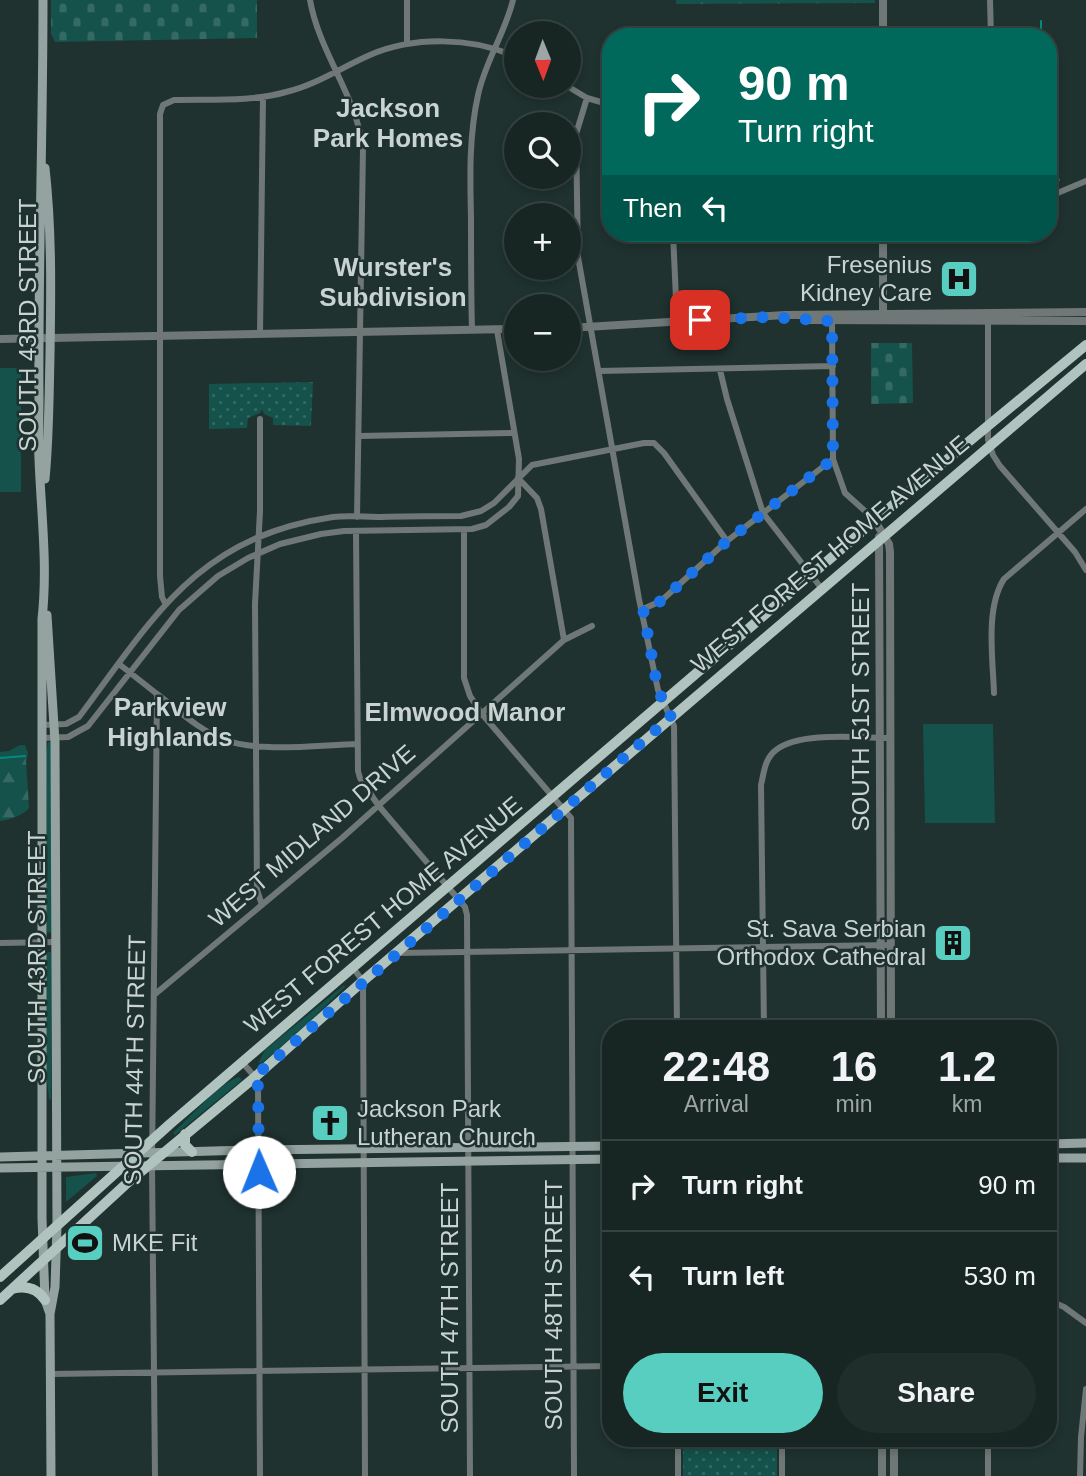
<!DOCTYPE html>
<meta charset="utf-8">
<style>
:root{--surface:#172623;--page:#202e2b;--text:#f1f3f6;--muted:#9ea5a6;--line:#364341;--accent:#58cec0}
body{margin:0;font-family:Helvetica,sans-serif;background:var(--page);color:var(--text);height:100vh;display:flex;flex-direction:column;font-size:26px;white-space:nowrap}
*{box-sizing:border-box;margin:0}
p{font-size:23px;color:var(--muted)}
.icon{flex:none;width:38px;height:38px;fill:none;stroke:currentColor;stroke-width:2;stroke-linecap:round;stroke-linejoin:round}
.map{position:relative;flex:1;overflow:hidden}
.details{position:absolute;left:602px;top:1020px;width:455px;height:427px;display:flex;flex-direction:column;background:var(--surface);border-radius:28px;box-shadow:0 4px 10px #0003,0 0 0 2px var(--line)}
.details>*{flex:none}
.banner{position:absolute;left:602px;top:28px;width:455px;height:214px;border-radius:28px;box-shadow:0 4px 10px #0003,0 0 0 2px var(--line);background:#00695c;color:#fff;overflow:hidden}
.needle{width:46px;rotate:179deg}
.controls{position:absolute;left:504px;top:21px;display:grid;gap:14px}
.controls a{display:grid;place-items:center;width:77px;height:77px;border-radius:50%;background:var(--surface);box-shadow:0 4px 10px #0003,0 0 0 2px var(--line);font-size:35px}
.pin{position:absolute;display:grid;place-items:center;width:60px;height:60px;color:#fff;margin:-30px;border-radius:14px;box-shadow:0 4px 10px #0006}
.me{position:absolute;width:77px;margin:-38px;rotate:359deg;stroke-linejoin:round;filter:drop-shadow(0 0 5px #0008)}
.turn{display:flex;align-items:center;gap:24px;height:147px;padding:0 21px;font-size:32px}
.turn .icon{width:91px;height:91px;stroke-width:2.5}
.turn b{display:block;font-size:49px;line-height:60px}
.then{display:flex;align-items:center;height:66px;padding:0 21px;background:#0003;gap:14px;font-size:26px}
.eta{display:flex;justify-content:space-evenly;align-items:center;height:119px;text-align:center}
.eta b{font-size:42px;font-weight:600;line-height:49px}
.button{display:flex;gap:14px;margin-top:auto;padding:14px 21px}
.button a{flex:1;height:80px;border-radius:42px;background:var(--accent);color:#111;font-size:28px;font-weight:600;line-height:80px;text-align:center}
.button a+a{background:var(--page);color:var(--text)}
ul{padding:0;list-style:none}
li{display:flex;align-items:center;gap:21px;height:91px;padding:0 21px;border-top:2px solid var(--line)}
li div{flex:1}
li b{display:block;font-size:26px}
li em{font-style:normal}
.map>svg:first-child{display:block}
.grass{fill:#14524b}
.forest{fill:url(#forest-firs)}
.cemetery{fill:url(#cemetery-stones)}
.park{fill:url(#park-dots)}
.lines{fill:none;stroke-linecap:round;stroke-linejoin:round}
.stream{stroke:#028c80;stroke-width:2}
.minor{stroke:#6f7876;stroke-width:6}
.tertiary{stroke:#6f7876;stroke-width:8}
.secondary{stroke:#94a2a0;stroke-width:9}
.primary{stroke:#b0c3bf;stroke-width:10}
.route{stroke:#1a73e8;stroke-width:12;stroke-dasharray:0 21.6}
.labels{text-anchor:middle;stroke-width:5;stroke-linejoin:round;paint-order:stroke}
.poi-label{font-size:24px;fill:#c9d4d2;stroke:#1f322f;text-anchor:end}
.street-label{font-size:24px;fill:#c9d4d2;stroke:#1f322f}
.neighbourhood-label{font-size:26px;font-weight:bold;fill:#c9d4d2;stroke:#1f322f}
</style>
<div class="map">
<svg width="1086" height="1476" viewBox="0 0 1086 1476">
<defs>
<pattern id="forest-firs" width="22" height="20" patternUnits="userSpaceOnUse" patternTransform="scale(1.75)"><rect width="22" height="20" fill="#14524b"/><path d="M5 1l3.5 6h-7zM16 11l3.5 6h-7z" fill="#356a64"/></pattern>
<pattern id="cemetery-stones" width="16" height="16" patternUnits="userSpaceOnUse" patternTransform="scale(1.75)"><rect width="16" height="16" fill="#14524b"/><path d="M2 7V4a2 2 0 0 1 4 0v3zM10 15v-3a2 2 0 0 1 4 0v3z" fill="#356a64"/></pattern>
<pattern id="park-dots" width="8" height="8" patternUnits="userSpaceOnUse" patternTransform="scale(1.75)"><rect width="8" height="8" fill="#14524b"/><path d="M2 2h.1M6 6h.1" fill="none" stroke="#356a64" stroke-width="1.8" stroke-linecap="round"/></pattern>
</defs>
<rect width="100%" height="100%" fill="#1f322f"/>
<!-- grass -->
<path class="grass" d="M 0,368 L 21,368 L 21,492 L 0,492 Z
M 923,724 L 993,724 L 995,823 L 925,823 Z
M 48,742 L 51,742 L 51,932 L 47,933 L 46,754 Z
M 46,952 L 51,952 L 51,1100 L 49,1099 L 46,1072 Z
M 344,985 L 345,987 L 309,1022 L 263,1062 L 258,1063 L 265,1050 Z
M 239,1077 L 242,1080 L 175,1135 L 173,1133 C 188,1119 222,1081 239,1077 Z
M 96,1173 L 97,1176 L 66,1202 L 66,1177 Z"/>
<!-- forest -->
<path class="forest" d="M 676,0 L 875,0 L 875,3 L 676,4 Z
M 20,745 L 25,745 L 28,753 L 26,760 L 29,808 C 24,815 9,820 0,821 L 0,752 L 9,751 Z"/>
<!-- cemetery -->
<path class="cemetery" d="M 51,0 L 257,0 L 257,38 L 55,42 L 51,34 Z
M 871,343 L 912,343 L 913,403 L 871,404 Z"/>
<!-- park -->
<path class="park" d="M 313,382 L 311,426 L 273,425 L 273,418 L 264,414 L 262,409 L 260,413 L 248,418 L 247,428 L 209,429 L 209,384 Z
M 683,1439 L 777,1439 L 777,1476 L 683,1476 Z"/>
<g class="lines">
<!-- stream -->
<path class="stream" d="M 1041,21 L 1041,37
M 1048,159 L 1059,180
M 0,758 L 25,756"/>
<!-- minor -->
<path class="minor" d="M 310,0 C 319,52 356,95 363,148 L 357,517
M 407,0 L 407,44
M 990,0 L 991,37
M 567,86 L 587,98 L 611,105
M 587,98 L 576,134 L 578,257 L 639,599 L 658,690 L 674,726 L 677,1029
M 1048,197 L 1086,181
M 673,233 L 677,321
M 832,321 L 833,459 L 845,493 L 875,520
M 988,322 L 988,440 L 993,455 L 1000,466 L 1075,552 L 1086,570
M 472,330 C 471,292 471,255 471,217 C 470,176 469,136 478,95 C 485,62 505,33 513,0
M 260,334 L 263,97
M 720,370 L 727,399 L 763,513 L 822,589
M 599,371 L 833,366
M 260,419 L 260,511 L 255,604 L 257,890 L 262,905
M 359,436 L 514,433
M 518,478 L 537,498 L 541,509 L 564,640
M 464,530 L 464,678 L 470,696 L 482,714 L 571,818 L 574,1476
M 356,531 L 358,771 L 360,778 L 378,805 L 465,907 L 467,915 L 470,1476
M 165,603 L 162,597 L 160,576 L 160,114 L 163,105 L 174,100 C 211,99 251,102 286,92 C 316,85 342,67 370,55 C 414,36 473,37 516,57
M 643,609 L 661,601 L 727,541 L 833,459
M 119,664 L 157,694 L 152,1164 L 155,1476
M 994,693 C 993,660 985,608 1004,579 L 1086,509
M 157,694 C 178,710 200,731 225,740 C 261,753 318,745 357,744
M 42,725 L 66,724 L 79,717 C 154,617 197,537 333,517 C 349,515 365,517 381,517 C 407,516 434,516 461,516 L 481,511 L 494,503 L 532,465 L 644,443 L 654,443 L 664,453 L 727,541
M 41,738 L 68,737 L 88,726 L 179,610 L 218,576 L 248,558 L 280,544 L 321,534 L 344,531 L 472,529 L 486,525 L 509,507 L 518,496 L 519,459 L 497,330
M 0,943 L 56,942
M 398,953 L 891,945
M 353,968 L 363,981 L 365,1476
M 154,995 L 342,838 L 564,640 L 592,626
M 764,1029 L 761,785 C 764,772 765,758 776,750 C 800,731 861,738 890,738
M 242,1062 L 255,1077 L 258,1086 L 260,1476
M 1048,1300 L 1064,1307 L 1086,1323
M 51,1374 L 611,1366
M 782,1438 L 782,1476
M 678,1476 L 678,1438
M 988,1476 L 988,1438
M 1080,1476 L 1081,1437 L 1086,1389"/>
<!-- tertiary -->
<path class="tertiary" d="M 883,0 L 883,37
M 883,318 L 883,233
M 809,320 L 1086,321
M 569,328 L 785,315 L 1086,312
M 0,339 L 516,329
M 875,521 L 889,544 L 890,552 L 891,1029
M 879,537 L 881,1029
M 894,1438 L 894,1476
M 882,1476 L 882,1438"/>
<!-- secondary -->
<path class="secondary" d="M 43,0 C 43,134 38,267 39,400 C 39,420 38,440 39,459 C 41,512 48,566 42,619 L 42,1218 L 45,1300 L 50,1314
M 45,479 C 49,438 49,397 50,356 C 51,293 52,231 45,168
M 47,615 L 55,742 L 57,1226 L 55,1287 L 50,1314 L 51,1476
M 1048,1144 L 1086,1143
M 0,1157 L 249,1150 L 611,1146
M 1048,1158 L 1086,1158
M 0,1168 L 611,1159"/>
<!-- primary -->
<path class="primary" d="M 185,1134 L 185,1145 L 192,1152
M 0,1277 L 170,1124 L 915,486 L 1086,345
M 12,1289 C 26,1285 37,1288 45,1300
M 0,1300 L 125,1185 L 255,1077 L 363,981 L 1086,364"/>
</g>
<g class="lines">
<!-- route -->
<path class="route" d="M 259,1172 L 258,1086 L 254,1077 L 671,717 L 658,690 L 643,609 L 661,601 L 727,541 L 833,459 L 832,321 L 768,317 L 700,320"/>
</g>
<!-- icons -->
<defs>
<g id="hospital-square" transform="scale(2.0125)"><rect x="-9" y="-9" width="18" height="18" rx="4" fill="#58cec0" stroke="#1f322f"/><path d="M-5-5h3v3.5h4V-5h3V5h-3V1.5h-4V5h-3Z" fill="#111"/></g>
<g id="building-square" transform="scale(2.0125)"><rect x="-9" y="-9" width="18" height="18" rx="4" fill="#58cec0" stroke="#1f322f"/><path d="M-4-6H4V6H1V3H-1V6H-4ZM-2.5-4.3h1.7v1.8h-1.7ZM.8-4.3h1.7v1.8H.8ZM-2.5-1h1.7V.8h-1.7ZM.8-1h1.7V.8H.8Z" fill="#111"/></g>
<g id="church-square" transform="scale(2.0125)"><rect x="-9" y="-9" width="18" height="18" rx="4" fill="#58cec0" stroke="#1f322f"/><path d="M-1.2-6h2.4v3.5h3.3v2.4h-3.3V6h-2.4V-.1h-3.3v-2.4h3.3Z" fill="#111"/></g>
<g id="stadium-square" transform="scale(2.0125)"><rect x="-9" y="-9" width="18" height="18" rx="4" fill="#58cec0" stroke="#1f322f"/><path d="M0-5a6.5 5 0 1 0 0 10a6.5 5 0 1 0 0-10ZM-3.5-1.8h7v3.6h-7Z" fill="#111"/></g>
</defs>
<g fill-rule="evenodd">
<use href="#hospital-square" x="959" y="279"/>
<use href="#building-square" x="953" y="943"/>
<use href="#church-square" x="330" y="1123"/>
<use href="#stadium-square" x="85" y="1243"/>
</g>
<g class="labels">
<!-- poi labels -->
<g class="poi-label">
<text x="932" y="273">Fresenius<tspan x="932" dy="28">Kidney Care</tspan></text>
<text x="926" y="937">St. Sava Serbian<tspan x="926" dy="28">Orthodox Cathedral</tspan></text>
<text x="357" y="1117" text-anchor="start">Jackson Park<tspan x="357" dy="28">Lutheran Church</tspan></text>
<text x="112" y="1251" text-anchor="start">MKE Fit</text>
</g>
<!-- street labels -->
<g class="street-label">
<text transform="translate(28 325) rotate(-90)" y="8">SOUTH 43RD STREET</text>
<text transform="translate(830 554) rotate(-40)" y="8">WEST FOREST HOME AVENUE</text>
<text transform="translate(861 707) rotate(-90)" y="8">SOUTH 51ST STREET</text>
<text transform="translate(312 836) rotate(-41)" y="8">WEST MIDLAND DRIVE</text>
<text transform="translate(383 915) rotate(-40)" y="8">WEST FOREST HOME AVENUE</text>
<text transform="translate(37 957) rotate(-90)" y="8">SOUTH 43RD STREET</text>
<text transform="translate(135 1060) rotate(-89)" y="8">SOUTH 44TH STREET</text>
<text transform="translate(554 1305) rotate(-90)" y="8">SOUTH 48TH STREET</text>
<text transform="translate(450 1308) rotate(-90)" y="8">SOUTH 47TH STREET</text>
</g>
<!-- neighbourhood labels -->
<g class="neighbourhood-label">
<text x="388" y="117">Jackson<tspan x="388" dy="30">Park Homes</tspan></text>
<text x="393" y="276">Wurster's<tspan x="393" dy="30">Subdivision</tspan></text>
<text x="170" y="716">Parkview<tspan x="170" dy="30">Highlands</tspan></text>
<text x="465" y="721">Elmwood Manor</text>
</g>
</g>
</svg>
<div class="controls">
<a><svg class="needle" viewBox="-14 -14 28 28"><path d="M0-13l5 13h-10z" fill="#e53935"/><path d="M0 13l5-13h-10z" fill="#9ea5a6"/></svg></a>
<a><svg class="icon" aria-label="search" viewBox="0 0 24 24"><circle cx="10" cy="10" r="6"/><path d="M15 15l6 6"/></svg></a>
<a>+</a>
<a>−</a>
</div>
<div class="pin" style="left:700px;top:320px;background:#d93025"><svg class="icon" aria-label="arrive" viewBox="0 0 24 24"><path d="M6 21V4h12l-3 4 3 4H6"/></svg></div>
<svg class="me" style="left:259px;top:1172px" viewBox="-20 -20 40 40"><circle r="19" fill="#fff"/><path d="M0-13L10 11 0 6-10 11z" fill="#1a73e8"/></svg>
<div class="banner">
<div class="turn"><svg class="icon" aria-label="right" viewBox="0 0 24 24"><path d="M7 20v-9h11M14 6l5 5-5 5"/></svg><div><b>90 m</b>Turn right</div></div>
<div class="then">Then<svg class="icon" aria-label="left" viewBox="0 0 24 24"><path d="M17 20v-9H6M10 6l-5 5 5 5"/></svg></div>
</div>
<section class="details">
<div class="eta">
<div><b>22:48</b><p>Arrival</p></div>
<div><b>16</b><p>min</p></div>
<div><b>1.2</b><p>km</p></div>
</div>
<ul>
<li><svg class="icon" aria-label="right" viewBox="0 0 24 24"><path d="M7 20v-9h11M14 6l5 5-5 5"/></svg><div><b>Turn right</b></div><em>90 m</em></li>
<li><svg class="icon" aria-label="left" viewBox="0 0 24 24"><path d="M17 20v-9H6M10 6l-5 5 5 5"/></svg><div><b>Turn left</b></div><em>530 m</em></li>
</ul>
<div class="button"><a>Exit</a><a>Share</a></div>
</section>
</div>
